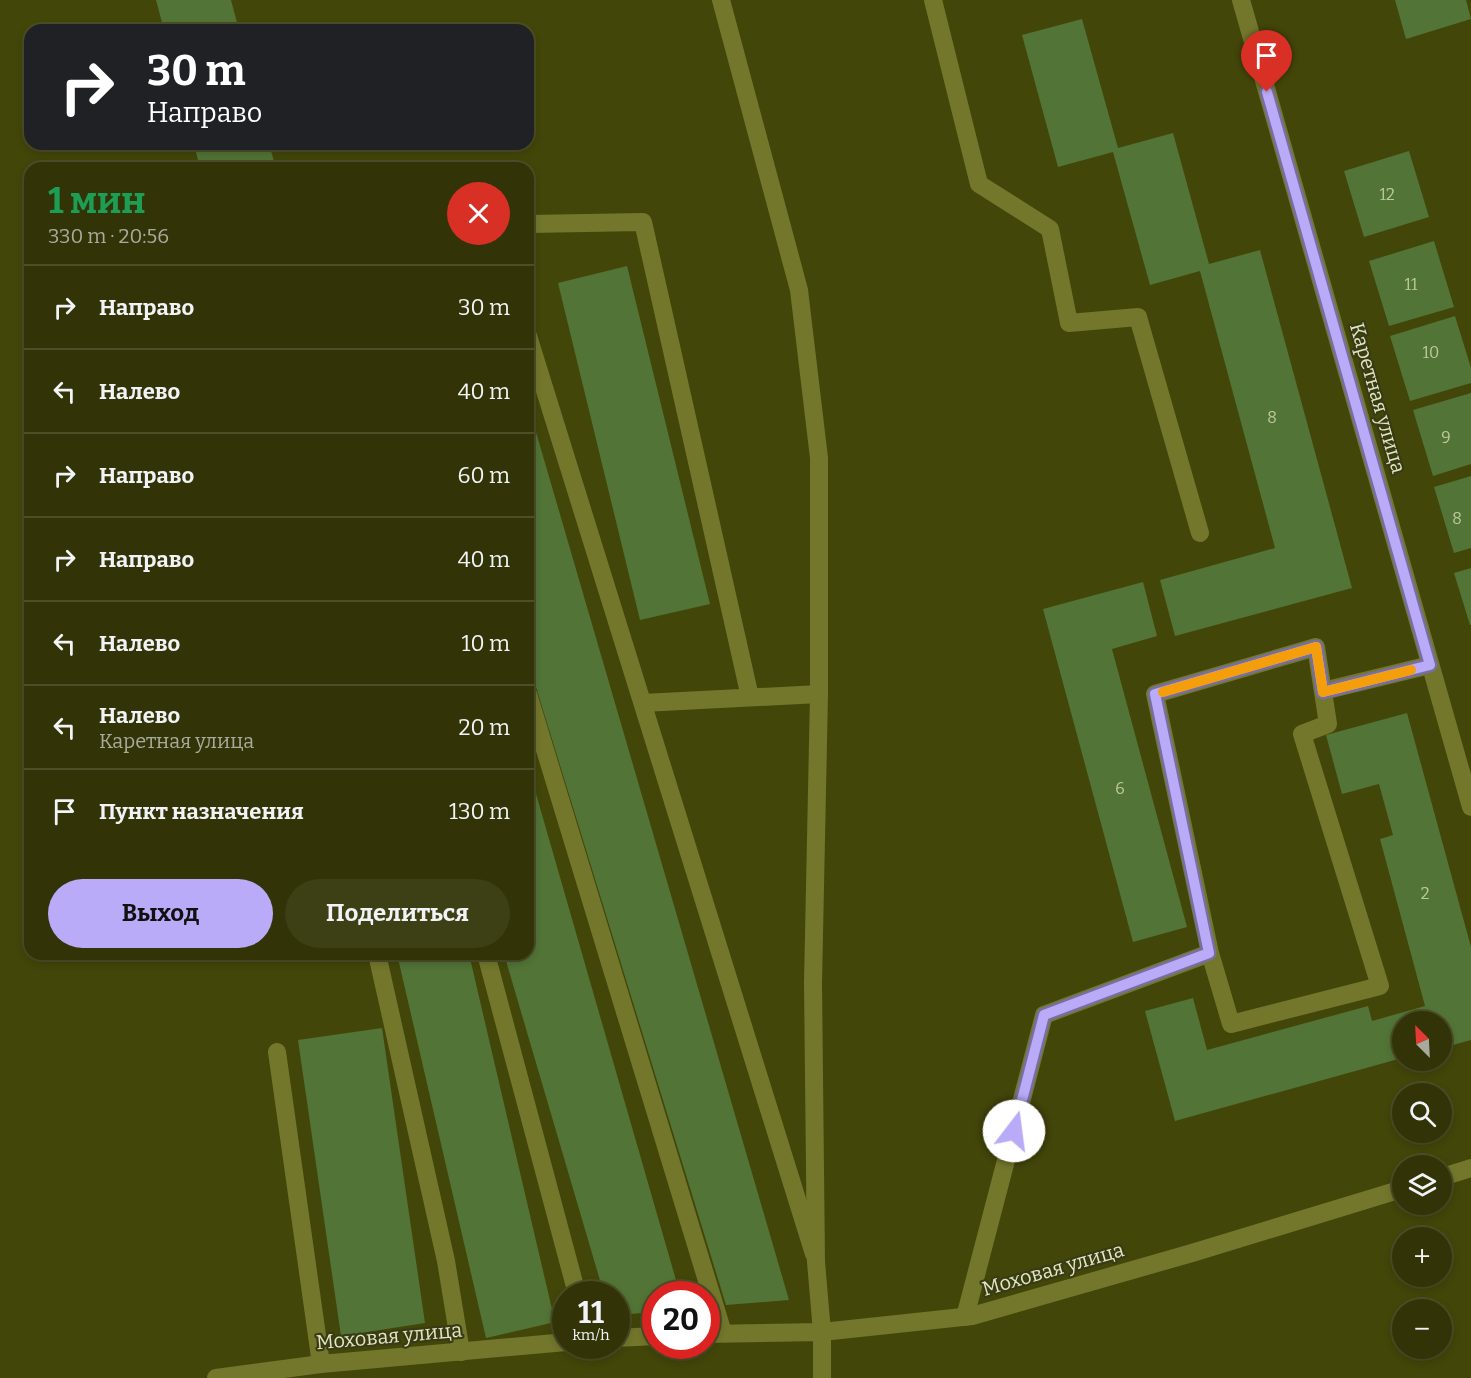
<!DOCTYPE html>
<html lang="ru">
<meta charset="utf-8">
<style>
:root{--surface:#323407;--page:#3d3f15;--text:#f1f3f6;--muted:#a8aa9b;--line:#4d4f28;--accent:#b9abf7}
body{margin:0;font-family:Bitter,serif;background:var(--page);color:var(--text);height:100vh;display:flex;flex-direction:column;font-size:22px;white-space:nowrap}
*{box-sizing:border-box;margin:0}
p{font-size:20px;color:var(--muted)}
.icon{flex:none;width:33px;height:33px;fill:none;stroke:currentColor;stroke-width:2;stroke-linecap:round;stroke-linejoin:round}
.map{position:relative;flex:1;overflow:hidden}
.drawer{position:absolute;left:24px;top:162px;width:510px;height:798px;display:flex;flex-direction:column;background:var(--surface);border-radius:18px;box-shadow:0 3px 9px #0003,0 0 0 2px var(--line)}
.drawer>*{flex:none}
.hud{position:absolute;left:24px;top:24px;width:510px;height:126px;border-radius:18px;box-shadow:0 3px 9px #0003,0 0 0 2px var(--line);background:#202124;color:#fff;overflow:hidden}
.needle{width:39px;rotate:336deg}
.fabs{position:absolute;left:1392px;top:1011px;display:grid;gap:12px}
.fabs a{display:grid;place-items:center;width:60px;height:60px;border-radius:50%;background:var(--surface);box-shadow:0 3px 9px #0003,0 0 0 2px var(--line);font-size:30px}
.speed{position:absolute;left:552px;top:1281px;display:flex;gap:12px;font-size:30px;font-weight:700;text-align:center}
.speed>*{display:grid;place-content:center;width:78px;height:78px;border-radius:50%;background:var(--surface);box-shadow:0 3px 9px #0003,0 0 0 2px var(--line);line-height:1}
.speed small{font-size:15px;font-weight:400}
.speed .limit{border:9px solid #d22;background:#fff;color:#111}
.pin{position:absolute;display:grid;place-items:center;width:51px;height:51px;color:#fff;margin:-62px -26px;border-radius:50% 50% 50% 0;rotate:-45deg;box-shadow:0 0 6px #0007}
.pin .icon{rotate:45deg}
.me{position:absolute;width:66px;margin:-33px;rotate:15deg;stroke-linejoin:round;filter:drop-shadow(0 0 4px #0008)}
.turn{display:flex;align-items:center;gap:21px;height:126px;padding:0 24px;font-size:27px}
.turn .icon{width:78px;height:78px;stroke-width:2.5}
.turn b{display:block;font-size:42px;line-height:51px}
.round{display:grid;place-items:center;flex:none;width:63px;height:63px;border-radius:32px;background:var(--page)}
.summary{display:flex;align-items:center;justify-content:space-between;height:102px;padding:0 24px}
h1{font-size:36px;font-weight:700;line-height:45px;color:#1e9e55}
.cta{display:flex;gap:12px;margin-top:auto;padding:12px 24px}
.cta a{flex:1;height:69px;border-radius:36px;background:var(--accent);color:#111;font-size:24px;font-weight:700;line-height:69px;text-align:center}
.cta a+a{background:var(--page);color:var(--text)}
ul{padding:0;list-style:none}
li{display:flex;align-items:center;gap:18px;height:84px;padding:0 24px;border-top:2px solid var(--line)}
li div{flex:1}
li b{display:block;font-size:22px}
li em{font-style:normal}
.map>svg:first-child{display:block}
.building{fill:#527436}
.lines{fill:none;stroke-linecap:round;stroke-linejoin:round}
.lane{stroke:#73772c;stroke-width:18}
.street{stroke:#73772c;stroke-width:18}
.route-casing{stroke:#786fa1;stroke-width:15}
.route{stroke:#b9abf7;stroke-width:10}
.slow{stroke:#f59e0b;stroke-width:10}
.labels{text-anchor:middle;stroke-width:4.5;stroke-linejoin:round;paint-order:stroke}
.number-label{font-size:16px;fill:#beca9e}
.street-label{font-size:20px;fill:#e2e6c1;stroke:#383b14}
</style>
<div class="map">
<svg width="1471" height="1378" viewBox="0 0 1471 1378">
<rect width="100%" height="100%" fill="#434609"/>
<!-- building -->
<path class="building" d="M 156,0 L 231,0 L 239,30 L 164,30 Z
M 1395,0 L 1466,0 L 1471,19 L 1406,39 Z
M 1082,19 L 1118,148 L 1173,133 L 1209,264 L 1260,250 L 1352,588 L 1175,636 L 1160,580 L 1275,548 L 1200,271 L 1150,285 L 1113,152 L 1058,167 L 1022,35 Z
M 194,144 L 269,144 L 276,168 L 200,168 Z
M 1409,151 L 1429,217 L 1364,237 L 1344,171 Z
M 1434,241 L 1454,307 L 1389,326 L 1369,261 Z
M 627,266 L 710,604 L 640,620 L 558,283 Z
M 1455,316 L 1471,368 L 1471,383 L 1410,401 L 1390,336 Z
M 1471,393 L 1471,464 L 1433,476 L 1413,410 Z
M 529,408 L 789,1300 L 726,1305 L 528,661 Z
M 1471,476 L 1471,548 L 1454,553 L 1434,487 Z
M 1471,568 L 1471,625 L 1470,625 L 1454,573 Z
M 1143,582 L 1157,636 L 1112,649 L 1187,927 L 1133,942 L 1043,609 Z
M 1407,713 L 1471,947 L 1471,1040 L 1442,1048 L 1442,1022 L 1402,1022 L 1402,1058 L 1175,1121 L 1145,1011 L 1193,998 L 1207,1050 L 1368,1006 L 1372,1021 L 1425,1006 L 1380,839 L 1393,835 L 1379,784 L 1342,794 L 1326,735 Z
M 528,766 L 680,1294 L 656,1294 L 656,1312 L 616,1315 L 616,1294 L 604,1294 L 504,954 L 528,954 Z
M 397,954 L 469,954 L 555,1322 L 486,1338 Z
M 382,1028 L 425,1323 L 341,1336 L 298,1040 Z"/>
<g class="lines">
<!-- lane -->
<path class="lane" d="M 933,0 L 979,184 L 1050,229 L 1069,323 L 1138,317 L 1200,533
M 528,224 L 643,222 L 750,697
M 528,336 L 814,1254
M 1323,691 L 1430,665
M 528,694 L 723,1333
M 643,703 L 819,694
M 377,954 L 446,1261 L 461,1352
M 486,954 L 577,1294
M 277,1052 L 321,1364
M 965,1317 L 1044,1015 L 1210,953 L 1231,1024 L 1380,986 L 1302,734 L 1328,724 L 1316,647 L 1155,694 L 1210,953"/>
<!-- street -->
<path class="street" d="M 721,0 L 799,290 L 819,458 L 819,694 L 813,983 L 816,1262 L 822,1332 L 822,1378
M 1241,0 L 1471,807
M 1442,1177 L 1471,1168
M 706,1334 L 822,1332 L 972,1316 L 1192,1253 L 1402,1189
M 616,1338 L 656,1336
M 216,1378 L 321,1364 L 566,1342"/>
</g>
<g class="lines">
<!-- route casing -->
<g class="route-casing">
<path id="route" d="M 1014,1131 L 1044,1015 L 1209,953 L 1155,694 L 1316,647 L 1323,692 L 1430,665 L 1267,92"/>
</g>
<!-- route -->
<use href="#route" class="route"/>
<!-- slow -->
<path class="slow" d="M 1163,692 L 1316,647 L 1323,692 L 1411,670"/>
</g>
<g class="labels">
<!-- number labels -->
<g class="number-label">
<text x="1387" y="200">12</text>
<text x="1411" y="290">11</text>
<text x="1431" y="358">10</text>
<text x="1272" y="423">8</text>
<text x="1446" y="443">9</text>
<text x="1457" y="524">8</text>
<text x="1120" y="794">6</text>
<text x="1425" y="899">2</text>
</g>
<!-- street labels -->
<g class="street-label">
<text transform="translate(1378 398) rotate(74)" y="7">Каретная улица</text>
<text transform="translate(1053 1269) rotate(-16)" y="7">Моховая улица</text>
<text transform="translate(389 1336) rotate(-5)" y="7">Моховая улица</text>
</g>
</g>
</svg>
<div class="fabs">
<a><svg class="needle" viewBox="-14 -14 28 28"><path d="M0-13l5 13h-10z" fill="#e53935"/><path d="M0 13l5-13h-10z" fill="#a8aa9b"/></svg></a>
<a><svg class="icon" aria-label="search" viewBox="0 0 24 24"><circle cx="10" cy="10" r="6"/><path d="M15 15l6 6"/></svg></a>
<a><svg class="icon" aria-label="layers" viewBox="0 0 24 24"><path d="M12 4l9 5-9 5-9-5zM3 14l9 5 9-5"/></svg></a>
<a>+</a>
<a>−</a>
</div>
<div class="speed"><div>11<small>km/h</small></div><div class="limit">20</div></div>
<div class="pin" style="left:1267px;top:92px;background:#d93025"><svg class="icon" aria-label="arrive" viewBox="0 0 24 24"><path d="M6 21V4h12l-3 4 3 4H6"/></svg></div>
<svg class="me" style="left:1014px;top:1131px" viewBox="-20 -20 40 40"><circle r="19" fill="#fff"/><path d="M0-13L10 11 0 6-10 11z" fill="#b9abf7"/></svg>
<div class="hud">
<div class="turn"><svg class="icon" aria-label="right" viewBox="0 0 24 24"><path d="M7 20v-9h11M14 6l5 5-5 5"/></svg><div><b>30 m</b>Направо</div></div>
</div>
<section class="drawer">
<div class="summary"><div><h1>1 мин</h1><p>330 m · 20:56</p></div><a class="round" style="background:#d93025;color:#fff"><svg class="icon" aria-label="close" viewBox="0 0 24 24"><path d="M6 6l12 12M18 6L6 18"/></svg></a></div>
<ul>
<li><svg class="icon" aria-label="right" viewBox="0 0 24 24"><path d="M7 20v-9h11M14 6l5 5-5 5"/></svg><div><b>Направо</b></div><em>30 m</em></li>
<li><svg class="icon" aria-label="left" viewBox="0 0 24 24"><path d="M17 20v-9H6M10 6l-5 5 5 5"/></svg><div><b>Налево</b></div><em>40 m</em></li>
<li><svg class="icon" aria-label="right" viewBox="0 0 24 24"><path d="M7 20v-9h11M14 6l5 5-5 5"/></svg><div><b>Направо</b></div><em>60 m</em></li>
<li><svg class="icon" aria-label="right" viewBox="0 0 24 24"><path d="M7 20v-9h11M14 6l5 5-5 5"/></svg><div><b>Направо</b></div><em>40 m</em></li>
<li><svg class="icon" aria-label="left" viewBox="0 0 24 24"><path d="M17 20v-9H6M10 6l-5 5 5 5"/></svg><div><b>Налево</b></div><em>10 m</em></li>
<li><svg class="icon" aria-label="left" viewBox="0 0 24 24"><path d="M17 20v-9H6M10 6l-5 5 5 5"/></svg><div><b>Налево</b><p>Каретная улица</p></div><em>20 m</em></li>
<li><svg class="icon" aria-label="arrive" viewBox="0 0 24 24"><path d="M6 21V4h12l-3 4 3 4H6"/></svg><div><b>Пункт назначения</b></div><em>130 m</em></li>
</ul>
<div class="cta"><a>Выход</a><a>Поделиться</a></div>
</section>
</div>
